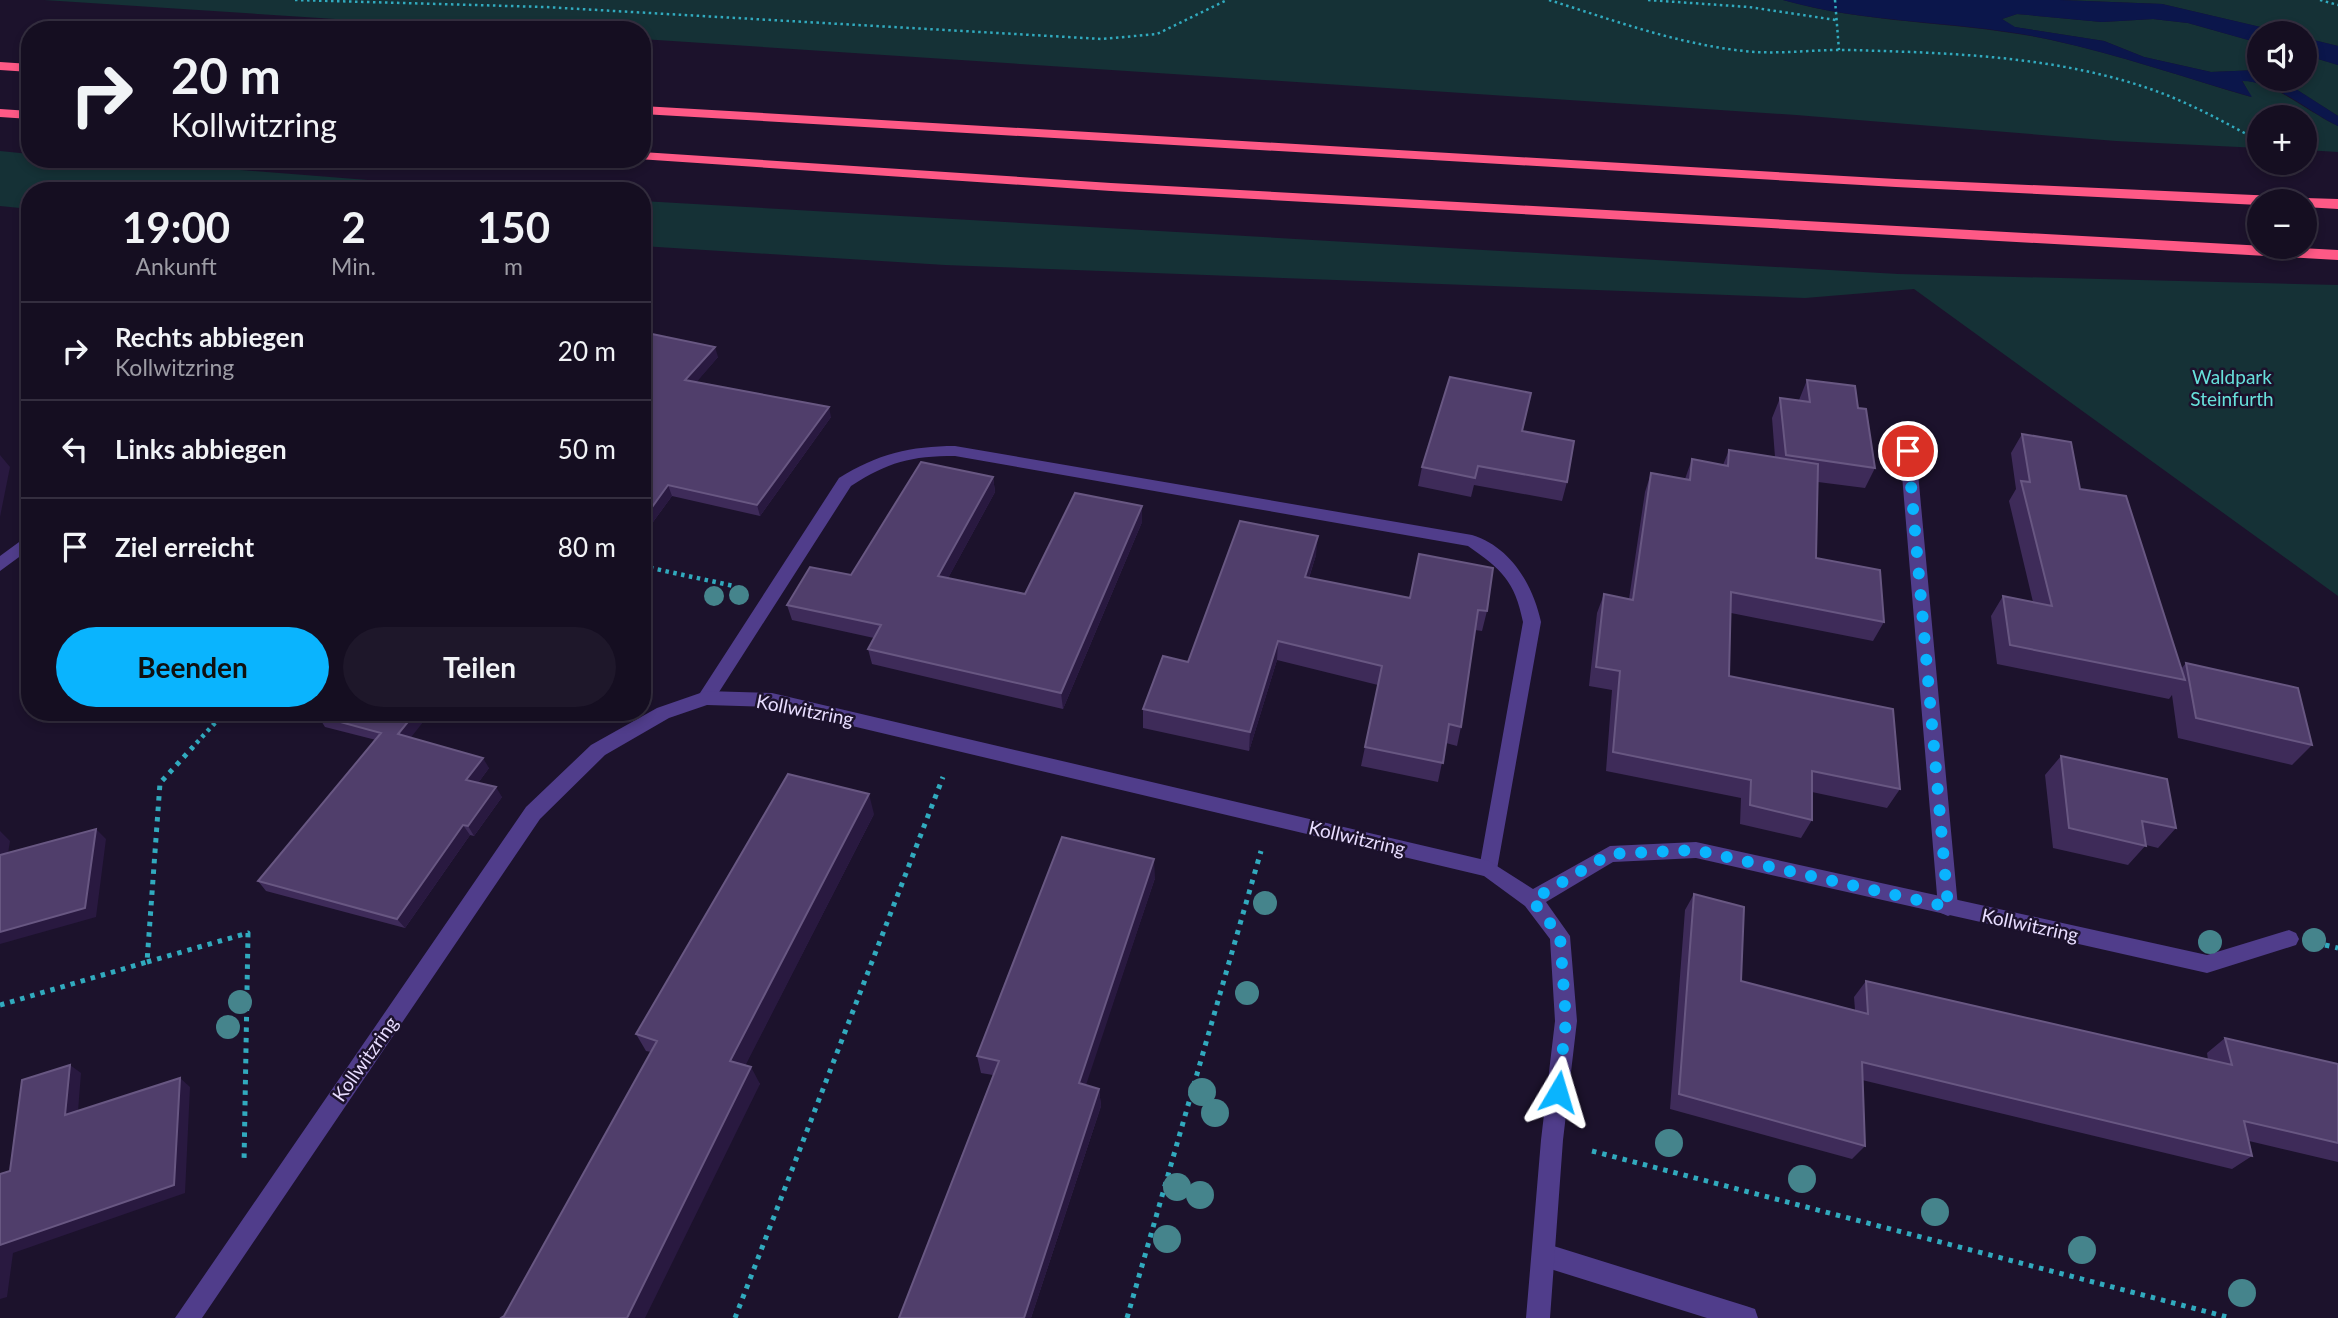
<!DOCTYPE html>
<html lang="de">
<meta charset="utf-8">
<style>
:root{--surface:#150e21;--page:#1e172a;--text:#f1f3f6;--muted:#9d9ca5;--line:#342e3f;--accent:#0ab4fe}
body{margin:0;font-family:Lato,sans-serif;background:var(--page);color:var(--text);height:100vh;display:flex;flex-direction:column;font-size:26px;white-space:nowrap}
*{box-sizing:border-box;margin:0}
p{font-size:23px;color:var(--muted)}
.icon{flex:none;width:38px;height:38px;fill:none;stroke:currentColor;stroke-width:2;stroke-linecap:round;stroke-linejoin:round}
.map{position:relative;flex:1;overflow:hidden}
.panel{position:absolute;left:21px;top:182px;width:630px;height:539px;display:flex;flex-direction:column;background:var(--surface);border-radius:28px;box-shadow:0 4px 10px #0003,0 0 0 2px var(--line)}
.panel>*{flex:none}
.banner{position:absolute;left:21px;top:21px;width:630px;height:147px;border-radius:28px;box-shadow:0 4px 10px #0003,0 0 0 2px var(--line);background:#150e21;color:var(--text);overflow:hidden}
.buttons{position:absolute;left:2247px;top:21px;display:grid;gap:14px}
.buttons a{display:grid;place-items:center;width:70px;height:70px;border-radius:50%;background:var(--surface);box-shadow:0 4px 10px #0003,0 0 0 2px var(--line);font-size:35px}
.pin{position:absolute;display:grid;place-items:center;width:60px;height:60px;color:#fff;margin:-30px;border:4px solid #fff;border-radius:50%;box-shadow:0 2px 7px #0007}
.me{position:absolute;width:77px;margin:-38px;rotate:7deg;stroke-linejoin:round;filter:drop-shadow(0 0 5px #0008)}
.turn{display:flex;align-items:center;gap:24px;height:147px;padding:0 35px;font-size:32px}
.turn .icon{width:91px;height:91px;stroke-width:2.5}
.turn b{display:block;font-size:49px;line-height:60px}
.eta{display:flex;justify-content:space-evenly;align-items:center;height:119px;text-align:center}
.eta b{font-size:42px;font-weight:700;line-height:49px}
.primary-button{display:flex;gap:14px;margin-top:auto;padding:14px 35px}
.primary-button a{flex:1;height:80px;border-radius:42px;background:var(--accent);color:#111;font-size:28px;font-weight:700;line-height:80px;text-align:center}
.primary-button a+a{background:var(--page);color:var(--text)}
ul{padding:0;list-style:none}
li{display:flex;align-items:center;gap:21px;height:98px;padding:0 35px;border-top:2px solid var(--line)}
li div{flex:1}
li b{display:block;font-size:26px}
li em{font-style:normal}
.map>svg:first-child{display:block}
.green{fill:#153136}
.water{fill:#0b164b}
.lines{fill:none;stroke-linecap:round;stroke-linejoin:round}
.path-far2{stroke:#31aabe;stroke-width:2.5;stroke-dasharray:2.5 3.5;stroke-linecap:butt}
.path-far1{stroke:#31aabe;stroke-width:4.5;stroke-dasharray:3.5 4.5;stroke-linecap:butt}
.path{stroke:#31aabe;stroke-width:5;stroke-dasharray:4.5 6;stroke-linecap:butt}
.service{fill:#503d8b;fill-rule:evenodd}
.minor{fill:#503d8b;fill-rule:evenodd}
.motorway{fill:#fe5986;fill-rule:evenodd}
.tree{fill:#45848c}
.wall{fill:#3e2b59}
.shaded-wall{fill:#291940}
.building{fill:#503e6b;stroke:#685782;stroke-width:2}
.route{stroke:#0ab4fe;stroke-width:12;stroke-dasharray:0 21.6}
.labels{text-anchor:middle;stroke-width:5;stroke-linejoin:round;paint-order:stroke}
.park-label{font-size:19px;fill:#67e1db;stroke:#1c122c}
.street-label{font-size:19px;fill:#e8ddff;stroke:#1c122c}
</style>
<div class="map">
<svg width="2338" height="1318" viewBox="0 0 2338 1318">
<rect width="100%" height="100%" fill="#1c122c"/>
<!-- green -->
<path class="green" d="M 44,0 L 1783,0 C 1870,25 1963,21 2051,40 C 2118,54 2185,78 2251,97 L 2242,80 C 2278,84 2306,111 2338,126 L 2338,152 L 2305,150 L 2305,117 L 2259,117 L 2259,148 L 2116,141 L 1796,115 L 642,39 L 642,30 L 505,30 Z
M 2060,0 L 2338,0 L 2338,46 L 2305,38 L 2305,33 L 2286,33 L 2162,4 Z
M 2017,14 L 2102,22 L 2153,19 L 2188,23 L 2259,43 L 2259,70 L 2211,72 L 2144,57 L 2104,41 L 2014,27 L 2002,19 Z
M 2305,55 L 2338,65 L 2338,116 L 2280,79 L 2305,79 Z
M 0,151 L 30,154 L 30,159 L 101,159 L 507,191 L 30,191 L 30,209 L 0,206 Z
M 642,201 L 1898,274 L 2338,285 L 2338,596 L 1914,289 L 1805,298 L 945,265 L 642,246 Z"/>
<!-- water -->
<path class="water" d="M 1783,0 L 2060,0 L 2162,4 L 2286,33 L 2259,33 L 2259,43 L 2188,23 L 2153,19 L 2102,22 L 2017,14 L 2002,19 L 2015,27 L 2104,41 L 2144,57 L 2211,72 L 2259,70 L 2259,79 L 2280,79 L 2338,116 L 2338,126 C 2308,112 2277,81 2242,81 L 2252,97 C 2186,78 2119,55 2052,40 C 1964,20 1870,25 1783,0 Z
M 2305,38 L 2338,46 L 2338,65 L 2305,55 Z"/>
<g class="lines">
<!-- path-far2 -->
<path class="path-far2" d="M 295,0 L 545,7 L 1102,39 L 1157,34 L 1227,0
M 1549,0 C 1613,20 1677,44 1744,51 C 1779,55 1814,49 1850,50 C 1954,53 2065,56 2164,94 C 2197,107 2228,124 2259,141
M 1648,0 L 1749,7 L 1836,20
M 1835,0 L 1839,50
M 2320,0 L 2338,5
M 2290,163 L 2301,170"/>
<!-- path-far1 -->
<path class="path-far1" d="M 642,566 L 734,586
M 191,749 L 225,712"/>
<!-- path -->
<path class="path" d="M 2325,945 L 2338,948
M 147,962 L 248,933 L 244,1163
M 0,1005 L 147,962 L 160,783 L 193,747
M 1592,1151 L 2231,1318
M 735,1318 L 943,777
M 1127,1318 L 1261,851"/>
<!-- service -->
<path class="service" d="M 955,446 L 1472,535 C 1511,547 1533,585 1541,622 L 1496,875 L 1489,877 L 1482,875 L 1479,869 L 1523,622 C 1515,581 1501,569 1468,546 L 955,456 C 911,456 888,462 851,486 L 712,703 L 700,703 L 697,698 L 700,693 L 839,478 C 877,454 911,446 955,446 Z
M 1908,446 L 1916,451 L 1958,907 L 1955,913 L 1948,916 L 1941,913 L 1938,907 L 1900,451 Z
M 30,534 L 30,549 L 0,571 L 0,556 Z
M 1544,1243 L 1746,1306 L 1755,1309 L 1758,1318 L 1707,1318 L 1544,1267 L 1536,1263 L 1532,1255 L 1536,1247 Z"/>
<!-- minor -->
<path class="minor" d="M 706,691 L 772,693 L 1489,861 L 1533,889 L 1610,846 L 1696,842 L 2207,955 L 2289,930 L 2296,933 L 2299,939 L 2296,945 L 2207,973 L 1696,858 L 1613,862 L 1546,902 L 1570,936 L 1577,1021 L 1563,1140 L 1550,1318 L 1526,1318 L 1541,1140 L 1555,1021 L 1550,939 L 1525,906 L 1484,876 L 772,707 L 707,705 L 669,718 L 605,755 L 540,819 L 202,1318 L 175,1318 L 526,807 L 591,745 L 657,708 Z"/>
<!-- motorway -->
<path class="motorway" d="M 0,62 L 30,64 L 30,72 L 0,70 Z
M 642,106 L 1896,179 L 2276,196 L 2284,201 L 2259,201 L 2259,205 L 1896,187 L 642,114 Z
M 0,109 L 30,111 L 30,119 L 0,117 Z
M 642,152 L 1111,183 L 2338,250 L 2338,260 L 1111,191 L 638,159 L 642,159 Z
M 2305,198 L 2338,199 L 2338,209 L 2305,207 L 2305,201 L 2299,201 Z"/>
</g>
<!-- trees -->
<g class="tree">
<circle cx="739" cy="595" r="10"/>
<circle cx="714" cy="596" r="10"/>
<circle cx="1265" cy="903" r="12"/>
<circle cx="2314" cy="940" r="12"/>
<circle cx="2210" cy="942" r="12"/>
<circle cx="1247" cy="993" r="12"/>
<circle cx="240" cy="1002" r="12"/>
<circle cx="228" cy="1027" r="12"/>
<circle cx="1202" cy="1092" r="14"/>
<circle cx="1215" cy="1113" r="14"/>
<circle cx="1669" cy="1143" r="14"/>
<circle cx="1802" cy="1179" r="14"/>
<circle cx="1177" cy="1187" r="14"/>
<circle cx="1200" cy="1195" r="14"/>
<circle cx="1935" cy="1212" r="14"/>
<circle cx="1167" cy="1239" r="14"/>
<circle cx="2082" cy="1250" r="14"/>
<circle cx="2242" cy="1293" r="14"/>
</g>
<!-- wall -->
<path class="wall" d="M 642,344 L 718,357 L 696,382 L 831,417 L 760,516 L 672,496 L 642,537 Z
M 1807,380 L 1858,408 L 1875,468 L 1865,488 L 1818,482 L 1816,558 L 1884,622 L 1873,641 L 1731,613 L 1729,676 L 1900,789 L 1887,808 L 1812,792 L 1812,820 L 1801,838 L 1740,824 L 1741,798 L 1606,771 L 1612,690 L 1589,686 L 1597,613 L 1604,594 L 1629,599 L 1645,492 L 1651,473 L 1685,479 L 1692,459 L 1723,465 L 1729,450 L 1775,457 L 1772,418 L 1780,398 L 1799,400 Z
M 1522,431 L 1567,482 L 1562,501 L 1474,485 L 1471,497 L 1418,486 L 1422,467 Z
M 2022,434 L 2080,489 L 2181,669 L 2186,663 L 2312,745 L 2292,765 L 2178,738 L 2172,695 L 2169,699 L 1997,664 L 1991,616 L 2003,596 L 2033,602 L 2009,501 L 2016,489 L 2011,453 Z
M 993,477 L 995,492 L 948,578 L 1025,594 L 1142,522 L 1063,709 L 872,664 L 868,649 L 874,638 L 792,620 L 787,605 L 851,575 Z
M 1316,555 L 1309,578 L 1410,598 L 1487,611 L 1482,631 L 1475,630 L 1461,727 L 1457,746 L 1446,743 L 1438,782 L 1361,766 L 1378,685 L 1277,660 L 1249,751 L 1143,728 L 1143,709 L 1188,662 Z
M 318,716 L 411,738 L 489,768 L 478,783 L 502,797 L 474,836 L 470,835 L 405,928 L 266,891 L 258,881 L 376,740 L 325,727 Z
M 2061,756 L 2176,828 L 2158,848 L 2146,845 L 2128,865 L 2053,848 L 2045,775 Z
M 874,814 L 745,1065 L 760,1084 L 504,1316 L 651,1052 L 646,1051 L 636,1034 Z
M 1155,878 L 1085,1085 L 1099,1089 L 1101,1106 L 1031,1318 L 899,1318 L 993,1075 L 981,1073 L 977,1056 Z
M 1694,894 L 1741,981 L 1855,1010 L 1854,997 L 1866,981 L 2208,1060 L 2207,1053 L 2225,1038 L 2338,1064 L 2338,1162 L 2249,1141 L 2252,1156 L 2232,1169 L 1862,1080 L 1865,1146 L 1852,1159 L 1670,1109 L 1685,910 Z"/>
<!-- shaded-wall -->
<path class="shaded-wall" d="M 715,347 L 718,357 L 689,391 L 685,380 Z
M 829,407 L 831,417 L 760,516 L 757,505 Z
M 0,455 L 10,467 L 0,517 Z
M 993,477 L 995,492 L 941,591 L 938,576 Z
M 668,485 L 672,496 L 642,537 L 642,521 Z
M 1142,506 L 1142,522 L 1063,709 L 1061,693 Z
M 1318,536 L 1316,555 L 1303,596 L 1305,577 Z
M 1278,641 L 1277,660 L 1249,751 L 1250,732 Z
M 416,712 L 431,712 L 405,745 L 398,734 Z
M 483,758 L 489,768 L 473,790 L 466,780 Z
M 496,787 L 502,797 L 474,836 L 468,826 Z
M 869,794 L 874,814 L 739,1078 L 730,1061 Z
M 463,825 L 470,835 L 405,928 L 397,919 Z
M 96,829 L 106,839 L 96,917 L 0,944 L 0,932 Z
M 0,831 L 10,841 L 6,866 L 0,861 Z
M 1154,859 L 1155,878 L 1081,1100 L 1079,1083 Z
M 70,1065 L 81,1073 L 77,1124 L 65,1115 Z
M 751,1067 L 760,1084 L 645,1318 L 627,1318 Z
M 180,1078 L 190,1087 L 185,1193 L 13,1253 L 7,1297 L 0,1299 L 0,1245 Z
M 1099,1089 L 1101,1106 L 1031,1318 L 1024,1318 Z"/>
<!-- building -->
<path class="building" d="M 652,334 L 715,347 L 685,380 L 829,407 L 757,505 L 668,485 L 642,521 L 642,344 Z
M 1450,377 L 1531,393 L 1522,431 L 1574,441 L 1567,482 L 1478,466 L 1475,478 L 1422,467 Z
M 1807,380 L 1855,386 L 1858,408 L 1866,409 L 1875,468 L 1786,455 L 1780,398 L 1810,402 Z
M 2022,434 L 2071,442 L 2080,489 L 2126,496 L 2185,680 L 2010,645 L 2003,596 L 2052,606 L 2021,481 L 2030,482 Z
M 1729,450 L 1818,464 L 1816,558 L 1880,570 L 1884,622 L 1731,592 L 1729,676 L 1893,709 L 1900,789 L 1812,771 L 1812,820 L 1750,805 L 1751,780 L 1613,752 L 1620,671 L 1596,667 L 1604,594 L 1633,600 L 1651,473 L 1690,480 L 1692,459 L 1728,466 Z
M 921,462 L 993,477 L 938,576 L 1025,594 L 1075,493 L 1142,506 L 1061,693 L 868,649 L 881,625 L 787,605 L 810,567 L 851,575 Z
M 1240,521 L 1318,536 L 1305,577 L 1410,598 L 1419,554 L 1493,568 L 1487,611 L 1478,610 L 1461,727 L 1449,724 L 1443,763 L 1365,747 L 1382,666 L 1278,641 L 1250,732 L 1143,709 L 1163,656 L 1188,662 Z
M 2186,663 L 2298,688 L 2312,745 L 2196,718 Z
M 321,712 L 416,712 L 398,734 L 483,758 L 466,780 L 496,787 L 468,826 L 463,825 L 397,919 L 258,881 L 381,733 L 318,716 Z
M 2061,756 L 2167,779 L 2176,828 L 2142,821 L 2146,846 L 2069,828 Z
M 788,774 L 869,794 L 730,1061 L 751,1067 L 627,1318 L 501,1318 L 504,1316 L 657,1041 L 636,1034 Z
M 96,829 L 85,908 L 0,932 L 0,855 Z
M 1062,837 L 1154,859 L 1079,1083 L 1099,1089 L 1024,1318 L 899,1318 L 999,1061 L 977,1056 Z
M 1694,894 L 1744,907 L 1741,981 L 1868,1014 L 1866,981 L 2232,1065 L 2225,1038 L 2338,1064 L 2338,1143 L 2244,1121 L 2252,1156 L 1862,1062 L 1865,1146 L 1679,1094 Z
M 70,1065 L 65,1115 L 180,1078 L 174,1185 L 0,1245 L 0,1174 L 10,1171 L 22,1080 Z"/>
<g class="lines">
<!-- route -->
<path class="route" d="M 1558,1092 L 1566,1021 L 1560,936 L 1532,900 L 1610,854 L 1696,850 L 1948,907 L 1908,451"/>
</g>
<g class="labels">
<!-- park labels -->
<g class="park-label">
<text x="2232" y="384">Waldpark<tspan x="2232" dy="22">Steinfurth</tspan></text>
</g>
<!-- street labels -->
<g class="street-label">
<text transform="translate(805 710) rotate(11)" y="7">Kollwitzring</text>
<text transform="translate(1357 838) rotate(13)" y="7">Kollwitzring</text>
<text transform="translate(2030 925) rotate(12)" y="7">Kollwitzring</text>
<text transform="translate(365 1059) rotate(-55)" y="7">Kollwitzring</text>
</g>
</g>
</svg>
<div class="buttons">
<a><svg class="icon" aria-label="sound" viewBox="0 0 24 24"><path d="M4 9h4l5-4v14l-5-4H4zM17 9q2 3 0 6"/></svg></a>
<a>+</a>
<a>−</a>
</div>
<div class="pin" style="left:1908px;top:451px;background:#d93025"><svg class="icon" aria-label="arrive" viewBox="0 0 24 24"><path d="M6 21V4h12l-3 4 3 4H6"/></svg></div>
<svg class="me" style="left:1558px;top:1092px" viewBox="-20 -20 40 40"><path d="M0-17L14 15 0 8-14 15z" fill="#0ab4fe" stroke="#fff" stroke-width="4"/></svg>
<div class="banner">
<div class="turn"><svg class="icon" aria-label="right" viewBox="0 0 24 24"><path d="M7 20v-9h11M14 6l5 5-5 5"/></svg><div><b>20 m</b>Kollwitzring</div></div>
</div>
<section class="panel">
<div class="eta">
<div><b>19:00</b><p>Ankunft</p></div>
<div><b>2</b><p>Min.</p></div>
<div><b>150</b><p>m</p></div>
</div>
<ul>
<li><svg class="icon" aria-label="right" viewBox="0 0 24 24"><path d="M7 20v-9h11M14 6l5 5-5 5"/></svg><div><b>Rechts abbiegen</b><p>Kollwitzring</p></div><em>20 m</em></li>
<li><svg class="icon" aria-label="left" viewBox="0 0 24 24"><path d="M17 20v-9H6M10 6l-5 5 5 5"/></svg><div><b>Links abbiegen</b></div><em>50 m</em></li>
<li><svg class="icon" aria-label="arrive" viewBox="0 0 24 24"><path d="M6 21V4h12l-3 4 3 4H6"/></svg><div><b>Ziel erreicht</b></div><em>80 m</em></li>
</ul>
<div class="primary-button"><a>Beenden</a><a>Teilen</a></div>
</section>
</div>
